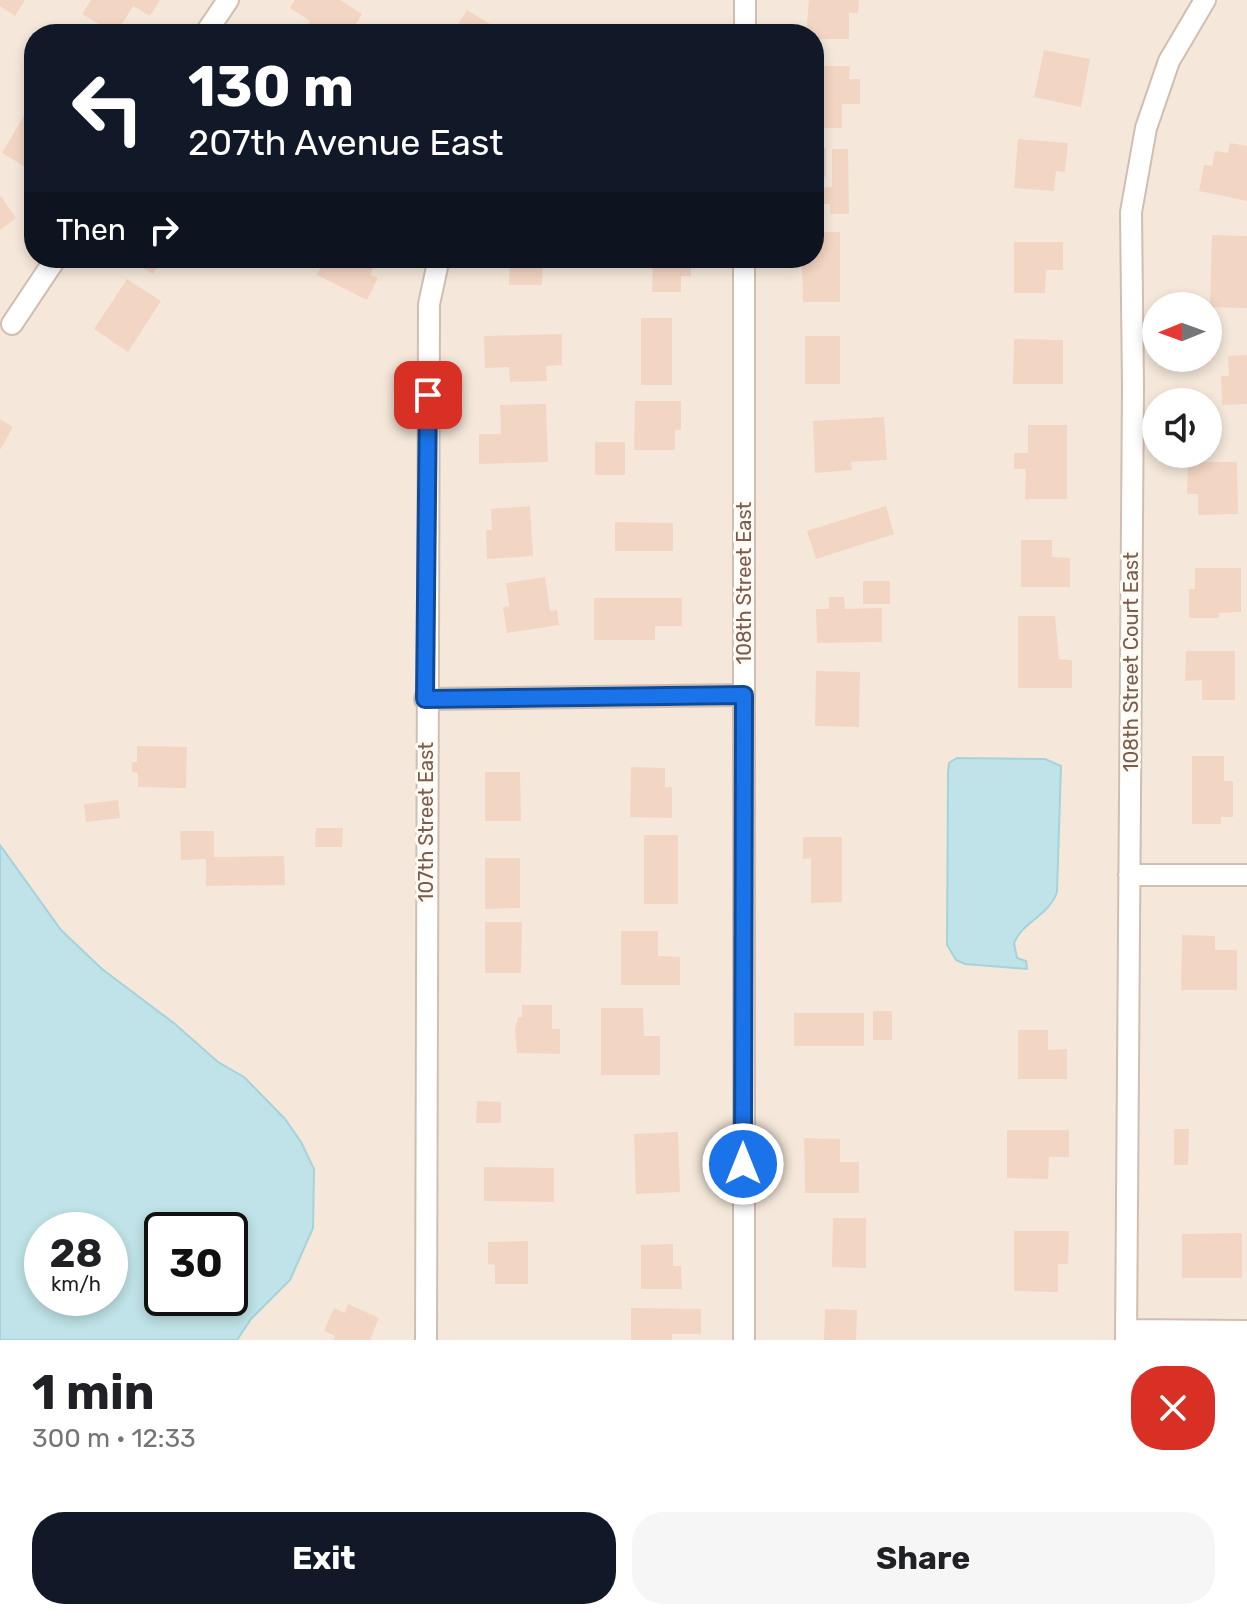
<!DOCTYPE html>
<meta charset="utf-8">
<style>
:root{--surface:#fff;--page:#f6f6f6;--text:#202124;--muted:#757577;--accent:#111827}
body{margin:0;font-family:Rubik,sans-serif;background:var(--page);color:var(--text);height:100vh;display:flex;flex-direction:column;font-size:30px;white-space:nowrap}
*{box-sizing:border-box;margin:0}
p{font-size:26px;color:var(--muted)}
.icon{flex:none;width:44px;height:44px;fill:none;stroke:currentColor;stroke-width:2;stroke-linecap:round;stroke-linejoin:round}
.map{position:relative;height:1340px;overflow:hidden}
.panel{display:flex;flex-direction:column;background:var(--surface);flex:1}
.panel>*{flex:none}
.hud{position:absolute;left:24px;top:24px;width:800px;height:244px;border-radius:32px;box-shadow:0 4px 12px #0003;background:#111827;color:#fff;overflow:hidden}
.needle{width:52px;rotate:269deg}
.fabs{position:absolute;left:1142px;top:292px;display:grid;gap:16px}
.fabs a{display:grid;place-items:center;width:80px;height:80px;border-radius:50%;background:var(--surface);box-shadow:0 4px 12px #0003;font-size:40px}
.speed{position:absolute;left:24px;top:1212px;display:flex;gap:16px;font-size:40px;font-weight:700;text-align:center}
.speed>*{display:grid;place-content:center;width:104px;height:104px;border-radius:50%;background:var(--surface);box-shadow:0 4px 12px #0003;line-height:1}
.speed small{font-size:20px;font-weight:400}
.speed .limit{border:4px solid #111;border-radius:12px;background:#fff;color:#111}
.pin{position:absolute;display:grid;place-items:center;width:68px;height:68px;color:#fff;margin:-34px;border-radius:16px;box-shadow:0 4px 12px #0006}
.me{position:absolute;width:88px;margin:-44px;rotate:0deg;stroke-linejoin:round;filter:drop-shadow(0 0 6px #0008)}
.turn{display:flex;align-items:center;gap:28px;height:168px;padding:0 32px;font-size:36px}
.turn .icon{width:104px;height:104px;stroke-width:2.5}
.turn b{display:block;font-size:56px;line-height:68px}
.then{display:flex;align-items:center;height:76px;padding:0 32px;background:#0003;gap:16px;font-size:30px}
.round{display:grid;place-items:center;flex:none;width:84px;height:84px;border-radius:32px;background:var(--page)}
.headline{display:flex;align-items:center;justify-content:space-between;height:136px;padding:0 32px}
h1{font-size:48px;font-weight:700;line-height:60px}
.button{display:flex;gap:16px;margin-top:auto;padding:16px 32px}
.button a{flex:1;height:92px;border-radius:32px;background:var(--accent);color:#fff;font-size:32px;font-weight:700;line-height:92px;text-align:center}
.button a+a{background:var(--page);color:var(--text)}
.map>svg:first-child{display:block}
.residential{fill:#f5e8da;fill-rule:evenodd}
.water{fill:#bfe3e8;stroke:#a5d3da;stroke-width:2;fill-rule:evenodd}
.building{fill:#f3d5c3}
.lines{fill:none;stroke-linecap:round;stroke-linejoin:round}
.minor-casing{stroke:#d1beb0;stroke-width:24}
.minor{stroke:#fff;stroke-width:20}
.route-casing{stroke:#114b97;stroke-width:20}
.route{stroke:#1a73e8;stroke-width:14}
.labels{text-anchor:middle;stroke-width:6;stroke-linejoin:round;paint-order:stroke}
.street-label{font-size:20px;fill:#7a5c4d;stroke:#fffaf3}
</style>
<div class="map">
<svg width="1247" height="1340" viewBox="0 0 1247 1340">
<rect width="100%" height="100%" fill="#fdf6ec"/>
<!-- residential -->
<path class="residential" d="M 0,0 L 1247,0 L 1247,1340 L 0,1340 ZM 34,34 L 814,34 L 814,258 L 34,258 ZM 1156,306 L 1208,306 L 1208,358 L 1156,358 ZM 1156,402 L 1208,402 L 1208,454 L 1156,454 ZM 42,1230 L 110,1230 L 110,1298 L 42,1298 ZM 162,1230 L 230,1230 L 230,1298 L 162,1298 Z"/>
<!-- water -->
<path class="water" d="M 957,758 L 1045,759 L 1061,766 L 1057,892 C 1049,916 1023,921 1014,943 L 1017,958 L 1026,961 L 1027,969 L 965,964 L 956,960 L 947,945 L 948,772 L 949,763 Z
M 0,845 L 61,930 L 102,969 L 175,1024 L 218,1062 L 244,1077 L 285,1119 L 301,1142 L 314,1169 L 313,1228 L 290,1280 L 251,1319 L 237,1340 L 0,1340 ZM 42,1230 L 110,1230 L 110,1298 L 42,1298 ZM 162,1230 L 230,1230 L 230,1298 L 162,1298 Z"/>
<!-- building -->
<path class="building" d="M 0,0 L 25,0 L 15,16 L 0,6 Z
M 91,0 L 160,0 L 150,16 L 133,6 L 116,34 L 82,14 Z
M 295,0 L 340,0 L 362,14 L 350,34 L 302,34 L 310,21 L 290,8 Z
M 809,0 L 859,0 L 858,13 L 849,13 L 849,39 L 814,39 L 814,34 L 806,34 Z
M 467,10 L 506,34 L 452,34 Z
M 1044,50 L 1090,59 L 1081,107 L 1034,97 Z
M 814,66 L 850,66 L 849,79 L 860,79 L 860,104 L 842,104 L 842,128 L 814,128 Z
M 28,109 L 34,113 L 32,171 L 2,153 Z
M 1018,139 L 1068,143 L 1065,172 L 1056,171 L 1054,191 L 1014,188 Z
M 1230,143 L 1247,146 L 1247,201 L 1199,191 L 1204,165 L 1212,166 L 1215,151 L 1228,153 Z
M 814,148 L 826,148 L 826,177 L 814,176 Z
M 832,149 L 848,149 L 849,214 L 830,214 L 830,204 L 821,204 L 821,188 L 832,187 Z
M 0,195 L 16,218 L 0,230 Z
M 814,232 L 840,232 L 840,302 L 803,302 L 802,266 L 805,258 L 814,258 Z
M 1212,235 L 1247,236 L 1247,308 L 1210,307 Z
M 1014,242 L 1063,242 L 1063,270 L 1046,270 L 1045,293 L 1014,293 Z
M 127,258 L 163,258 L 153,274 Z
M 325,258 L 378,258 L 370,275 L 378,278 L 367,300 L 317,275 Z
M 510,258 L 543,258 L 542,285 L 509,285 Z
M 653,258 L 691,258 L 691,276 L 681,276 L 681,292 L 652,292 Z
M 127,279 L 161,301 L 128,352 L 94,329 Z
M 641,318 L 672,318 L 672,385 L 641,385 Z
M 562,334 L 562,365 L 546,366 L 547,381 L 510,382 L 509,367 L 485,368 L 484,336 Z
M 805,336 L 840,336 L 840,384 L 805,384 Z
M 1014,339 L 1063,340 L 1063,384 L 1013,384 Z
M 1247,355 L 1247,404 L 1222,405 L 1221,376 L 1229,376 L 1228,356 Z
M 635,401 L 681,401 L 681,430 L 675,430 L 675,450 L 634,450 Z
M 546,404 L 548,462 L 479,464 L 479,434 L 501,434 L 500,405 Z
M 884,417 L 887,460 L 851,462 L 852,470 L 815,473 L 813,421 Z
M 0,419 L 13,427 L 0,450 Z
M 1028,425 L 1067,425 L 1067,499 L 1025,499 L 1026,469 L 1014,469 L 1014,453 L 1028,453 Z
M 595,442 L 625,442 L 625,475 L 595,475 Z
M 1188,462 L 1237,462 L 1238,514 L 1198,515 L 1198,494 L 1187,494 Z
M 530,506 L 533,556 L 487,559 L 486,530 L 492,530 L 491,509 Z
M 886,506 L 894,534 L 816,559 L 807,531 Z
M 615,522 L 673,523 L 673,551 L 615,551 Z
M 1021,540 L 1052,540 L 1052,557 L 1070,558 L 1070,587 L 1021,587 Z
M 1195,568 L 1241,568 L 1241,612 L 1219,613 L 1219,618 L 1189,618 L 1189,589 L 1195,589 Z
M 545,577 L 550,611 L 557,610 L 559,625 L 507,633 L 503,607 L 509,606 L 506,583 Z
M 863,581 L 890,581 L 890,604 L 863,604 Z
M 829,597 L 844,597 L 845,609 L 882,608 L 882,642 L 817,643 L 816,609 L 829,609 Z
M 594,598 L 682,598 L 682,626 L 655,626 L 655,640 L 594,640 Z
M 1018,616 L 1055,616 L 1059,659 L 1072,660 L 1072,688 L 1018,688 Z
M 1186,651 L 1235,651 L 1235,700 L 1202,700 L 1202,680 L 1185,681 Z
M 816,671 L 860,672 L 859,727 L 815,726 Z
M 137,746 L 187,747 L 186,788 L 138,787 L 138,773 L 132,772 L 132,762 L 137,762 Z
M 1192,756 L 1224,756 L 1224,781 L 1233,781 L 1233,817 L 1221,817 L 1221,824 L 1192,824 Z
M 631,767 L 665,768 L 665,787 L 672,787 L 672,818 L 630,817 Z
M 485,772 L 520,772 L 521,821 L 485,821 Z
M 118,800 L 120,818 L 86,822 L 84,804 Z
M 316,828 L 343,828 L 342,847 L 315,847 Z
M 180,831 L 214,831 L 214,857 L 284,856 L 285,885 L 206,886 L 206,859 L 181,860 Z
M 644,835 L 678,835 L 678,904 L 644,904 Z
M 803,837 L 842,837 L 842,902 L 811,903 L 811,858 L 803,859 Z
M 485,858 L 520,858 L 520,908 L 485,909 Z
M 485,922 L 522,922 L 521,973 L 485,973 Z
M 621,931 L 658,931 L 658,956 L 680,957 L 680,985 L 621,985 Z
M 1182,935 L 1215,936 L 1215,950 L 1237,950 L 1237,990 L 1181,990 Z
M 522,1005 L 552,1005 L 552,1029 L 560,1029 L 560,1054 L 517,1053 L 515,1029 L 518,1017 L 522,1017 Z
M 601,1008 L 643,1008 L 644,1036 L 660,1036 L 660,1075 L 601,1075 Z
M 873,1011 L 892,1011 L 892,1040 L 873,1040 Z
M 794,1013 L 864,1013 L 864,1046 L 794,1046 Z
M 1018,1030 L 1048,1030 L 1048,1050 L 1067,1049 L 1067,1079 L 1018,1079 Z
M 477,1101 L 501,1102 L 501,1123 L 476,1123 Z
M 1174,1129 L 1189,1129 L 1188,1165 L 1174,1165 Z
M 1007,1130 L 1069,1130 L 1069,1157 L 1049,1157 L 1048,1179 L 1007,1178 Z
M 678,1132 L 680,1192 L 636,1194 L 634,1134 Z
M 804,1138 L 840,1139 L 840,1162 L 859,1162 L 859,1193 L 805,1193 Z
M 484,1167 L 554,1168 L 554,1202 L 484,1201 Z
M 833,1218 L 866,1218 L 866,1268 L 832,1267 Z
M 1014,1231 L 1069,1231 L 1068,1264 L 1058,1264 L 1058,1292 L 1014,1291 Z
M 1242,1233 L 1242,1278 L 1182,1278 L 1182,1234 Z
M 528,1241 L 528,1284 L 495,1284 L 495,1265 L 488,1264 L 488,1242 Z
M 673,1244 L 673,1266 L 681,1266 L 682,1289 L 641,1289 L 641,1245 Z
M 348,1304 L 379,1318 L 370,1340 L 333,1340 L 335,1336 L 324,1331 L 334,1308 L 345,1313 Z
M 631,1308 L 701,1309 L 701,1334 L 672,1334 L 672,1340 L 631,1340 Z
M 825,1309 L 857,1310 L 856,1340 L 824,1340 Z"/>
<g class="lines">
<!-- minor casing -->
<g class="minor-casing">
<path id="minor" d="M 205,34 L 228,0
M 745,34 L 745,0
M 744,258 L 744,1340
M 12,324 L 56,258
M 425,699 L 744,695
M 1129,875 L 1247,875
M 1126,1330 L 1247,1331
M 426,1340 L 429,304 L 439,258
M 1126,1340 L 1133,387 L 1131,212 L 1146,128 L 1169,61 L 1205,0"/>
</g>
<!-- minor -->
<use href="#minor" class="minor"/>
</g>
<g class="lines">
<!-- route casing -->
<g class="route-casing">
<path id="route" d="M 428,395 L 425,699 L 744,695 L 743,1164"/>
</g>
<!-- route -->
<use href="#route" class="route"/>
</g>
<g class="labels">
<!-- street labels -->
<g class="street-label">
<text transform="translate(744 583) rotate(-90)" y="7">108th Street East</text>
<text transform="translate(1131 662) rotate(-90)" y="7">108th Street Court East</text>
<text transform="translate(426 822) rotate(-90)" y="7">107th Street East</text>
</g>
</g>
</svg>
<div class="fabs">
<a><svg class="needle" viewBox="-14 -14 28 28"><path d="M0-13l5 13h-10z" fill="#e53935"/><path d="M0 13l5-13h-10z" fill="#757577"/></svg></a>
<a><svg class="icon" aria-label="sound" viewBox="0 0 24 24"><path d="M4 9h4l5-4v14l-5-4H4zM17 9q2 3 0 6"/></svg></a>
</div>
<div class="speed"><div>28<small>km/h</small></div><div class="limit">30</div></div>
<div class="pin" style="left:428px;top:395px;background:#d93025"><svg class="icon" aria-label="arrive" viewBox="0 0 24 24"><path d="M6 21V4h12l-3 4 3 4H6"/></svg></div>
<svg class="me" style="left:743px;top:1164px" viewBox="-20 -20 40 40"><circle r="17" fill="#1a73e8" stroke="#fff" stroke-width="3"/><path d="M0-11L8 9 0 5-8 9z" fill="#fff"/></svg>
<div class="hud">
<div class="turn"><svg class="icon" aria-label="left" viewBox="0 0 24 24"><path d="M17 20v-9H6M10 6l-5 5 5 5"/></svg><div><b>130 m</b>207th Avenue East</div></div>
<div class="then">Then<svg class="icon" aria-label="right" viewBox="0 0 24 24"><path d="M7 20v-9h11M14 6l5 5-5 5"/></svg></div>
</div>
</div>
<section class="panel">
<div class="headline"><div><h1>1 min</h1><p>300 m · 12:33</p></div><a class="round" style="background:#d93025;color:#fff"><svg class="icon" aria-label="close" viewBox="0 0 24 24"><path d="M6 6l12 12M18 6L6 18"/></svg></a></div>
<div class="button"><a>Exit</a><a>Share</a></div>
</section>
